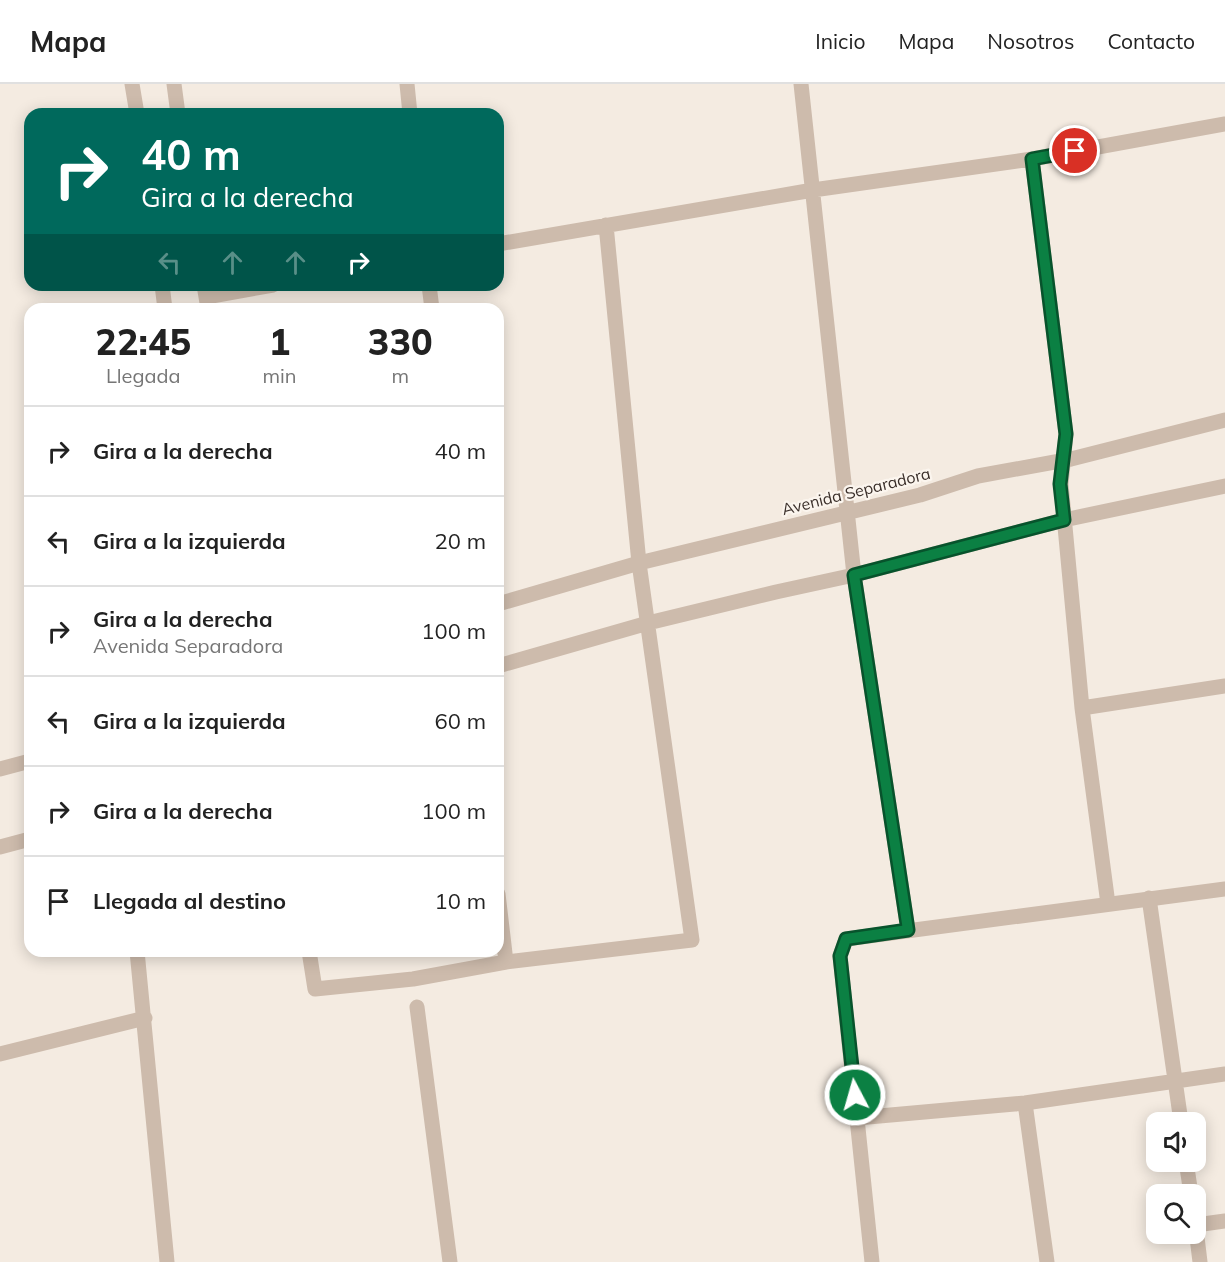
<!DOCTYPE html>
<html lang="es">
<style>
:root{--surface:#fff;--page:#f2f2f2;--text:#222;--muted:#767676;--line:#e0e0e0}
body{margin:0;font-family:Mulish,sans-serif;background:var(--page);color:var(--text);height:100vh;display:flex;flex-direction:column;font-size:22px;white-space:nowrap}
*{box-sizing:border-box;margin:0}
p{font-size:20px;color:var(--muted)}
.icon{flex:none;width:33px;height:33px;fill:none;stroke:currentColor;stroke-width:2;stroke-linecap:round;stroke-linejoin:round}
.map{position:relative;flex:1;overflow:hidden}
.details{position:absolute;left:24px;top:219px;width:480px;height:654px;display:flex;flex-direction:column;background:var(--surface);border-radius:18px;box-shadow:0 3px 15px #0003}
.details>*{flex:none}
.guide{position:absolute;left:24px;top:24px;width:480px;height:183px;border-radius:18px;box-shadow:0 3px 15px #0003;background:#00695c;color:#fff;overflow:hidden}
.tools{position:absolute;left:1146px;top:1028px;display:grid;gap:12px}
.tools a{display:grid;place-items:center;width:60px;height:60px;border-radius:12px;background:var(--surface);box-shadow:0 3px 15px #0003;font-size:30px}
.pin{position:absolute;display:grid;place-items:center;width:51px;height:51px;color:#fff;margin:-26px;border:3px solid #fff;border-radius:50%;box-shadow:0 2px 6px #0007}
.me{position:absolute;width:66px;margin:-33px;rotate:354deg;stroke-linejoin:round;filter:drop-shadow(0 0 4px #0008)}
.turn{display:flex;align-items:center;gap:21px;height:126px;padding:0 18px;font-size:27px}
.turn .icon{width:78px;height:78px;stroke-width:2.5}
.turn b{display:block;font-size:42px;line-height:51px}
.lanes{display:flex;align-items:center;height:57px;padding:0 18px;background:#0003;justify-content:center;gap:30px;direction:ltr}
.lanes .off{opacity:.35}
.eta{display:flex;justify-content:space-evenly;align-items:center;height:102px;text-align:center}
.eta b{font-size:36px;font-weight:800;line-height:42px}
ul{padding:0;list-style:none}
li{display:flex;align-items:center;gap:18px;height:90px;padding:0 18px;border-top:2px solid var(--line)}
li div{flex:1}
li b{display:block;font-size:22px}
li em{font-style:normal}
header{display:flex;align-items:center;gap:36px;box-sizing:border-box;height:84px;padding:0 30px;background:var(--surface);border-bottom:2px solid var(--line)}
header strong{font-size:28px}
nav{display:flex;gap:33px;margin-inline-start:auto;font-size:21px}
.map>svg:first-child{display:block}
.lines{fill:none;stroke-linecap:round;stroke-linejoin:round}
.minor{stroke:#cdbbac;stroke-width:15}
.route-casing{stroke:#07532c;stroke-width:15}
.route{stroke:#0b8043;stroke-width:10}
.labels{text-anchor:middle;stroke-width:4.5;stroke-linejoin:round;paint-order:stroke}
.street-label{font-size:16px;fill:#3b302b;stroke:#fbf5ee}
</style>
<header>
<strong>Mapa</strong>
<nav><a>Inicio</a><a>Mapa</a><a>Nosotros</a><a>Contacto</a></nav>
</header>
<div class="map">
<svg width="1225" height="1178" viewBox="0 0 1225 1178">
<rect width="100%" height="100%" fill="#f4ebe1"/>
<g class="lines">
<!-- minor -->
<path class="minor" d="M 132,0 L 137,30
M 174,0 L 178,30
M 407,0 L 410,30
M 801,0 L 854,491 L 908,846
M 1032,75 L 1066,350 L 1061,400 L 1082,624 L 1108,820
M 498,160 L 813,106 L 1032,75 L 1225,40
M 162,201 L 165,225
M 204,201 L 208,225
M 429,201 L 432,225
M 206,213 L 273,201
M 498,520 L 639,479 L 920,411 L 978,392 L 1071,375 L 1225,336
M 498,582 L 648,539 L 776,508 L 854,491 L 1064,436 L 1225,402
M 1082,624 L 1225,602
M 0,685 L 30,677
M 0,763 L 30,755
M 498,810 L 506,878
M 1149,814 L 1181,1038
M 137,867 L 167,1178
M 309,867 L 315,905 L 413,895 L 506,878 L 692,856 L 639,479 L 606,141
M 417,923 L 450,1178
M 0,970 L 145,934
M 1025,1019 L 1047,1178
M 857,1034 L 1025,1019 L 1225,990
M 1186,1077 L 1191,1110
M 1196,1141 L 1225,1137
M 1196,1145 L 1200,1178
M 872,1178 L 840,872 L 846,855 L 1225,805"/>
</g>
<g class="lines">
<!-- route casing -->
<g class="route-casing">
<path id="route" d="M 855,1011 L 840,872 L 846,855 L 908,846 L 854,491 L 1064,436 L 1060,400 L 1066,350 L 1032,75 L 1075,67"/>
</g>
<!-- route -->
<use href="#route" class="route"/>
</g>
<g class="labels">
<!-- street labels -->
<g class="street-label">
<text transform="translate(856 407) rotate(-14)" y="6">Avenida Separadora</text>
</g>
</g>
</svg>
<div class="tools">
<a><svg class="icon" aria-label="sound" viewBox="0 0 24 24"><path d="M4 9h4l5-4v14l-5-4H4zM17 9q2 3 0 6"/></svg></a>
<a><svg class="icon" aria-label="search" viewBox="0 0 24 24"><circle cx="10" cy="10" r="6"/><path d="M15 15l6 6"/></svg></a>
</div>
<div class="pin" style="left:1075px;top:67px;background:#d93025"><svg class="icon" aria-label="arrive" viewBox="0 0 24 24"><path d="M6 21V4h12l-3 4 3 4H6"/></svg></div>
<svg class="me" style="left:855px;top:1011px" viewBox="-20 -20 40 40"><circle r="17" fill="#0b8043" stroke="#fff" stroke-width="3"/><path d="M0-11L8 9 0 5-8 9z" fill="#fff"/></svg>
<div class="guide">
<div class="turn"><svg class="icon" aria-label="right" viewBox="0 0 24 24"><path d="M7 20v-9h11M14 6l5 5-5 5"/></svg><div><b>40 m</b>Gira a la derecha</div></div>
<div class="lanes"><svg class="icon off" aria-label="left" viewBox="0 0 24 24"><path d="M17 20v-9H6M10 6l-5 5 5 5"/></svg><svg class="icon off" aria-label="ahead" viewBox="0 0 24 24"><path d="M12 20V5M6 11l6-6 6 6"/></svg><svg class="icon off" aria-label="ahead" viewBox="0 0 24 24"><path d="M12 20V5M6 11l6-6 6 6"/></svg><svg class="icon" aria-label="right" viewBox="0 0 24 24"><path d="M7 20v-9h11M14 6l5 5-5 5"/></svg></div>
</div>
<section class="details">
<div class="eta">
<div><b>22:45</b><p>Llegada</p></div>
<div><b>1</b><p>min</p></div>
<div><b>330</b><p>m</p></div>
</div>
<ul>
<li><svg class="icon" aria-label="right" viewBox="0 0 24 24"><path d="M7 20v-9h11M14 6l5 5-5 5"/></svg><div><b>Gira a la derecha</b></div><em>40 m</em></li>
<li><svg class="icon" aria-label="left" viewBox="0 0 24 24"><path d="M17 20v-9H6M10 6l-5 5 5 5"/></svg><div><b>Gira a la izquierda</b></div><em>20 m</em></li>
<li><svg class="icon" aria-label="right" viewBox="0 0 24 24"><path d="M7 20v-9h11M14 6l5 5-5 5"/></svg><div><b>Gira a la derecha</b><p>Avenida Separadora</p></div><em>100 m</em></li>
<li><svg class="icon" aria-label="left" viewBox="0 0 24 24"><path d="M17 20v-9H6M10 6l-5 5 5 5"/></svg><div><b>Gira a la izquierda</b></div><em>60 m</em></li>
<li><svg class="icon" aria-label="right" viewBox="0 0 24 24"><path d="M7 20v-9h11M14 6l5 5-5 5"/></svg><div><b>Gira a la derecha</b></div><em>100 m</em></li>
<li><svg class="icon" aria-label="arrive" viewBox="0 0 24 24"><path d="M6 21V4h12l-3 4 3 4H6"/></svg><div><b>Llegada al destino</b></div><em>10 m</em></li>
</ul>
</section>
</div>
